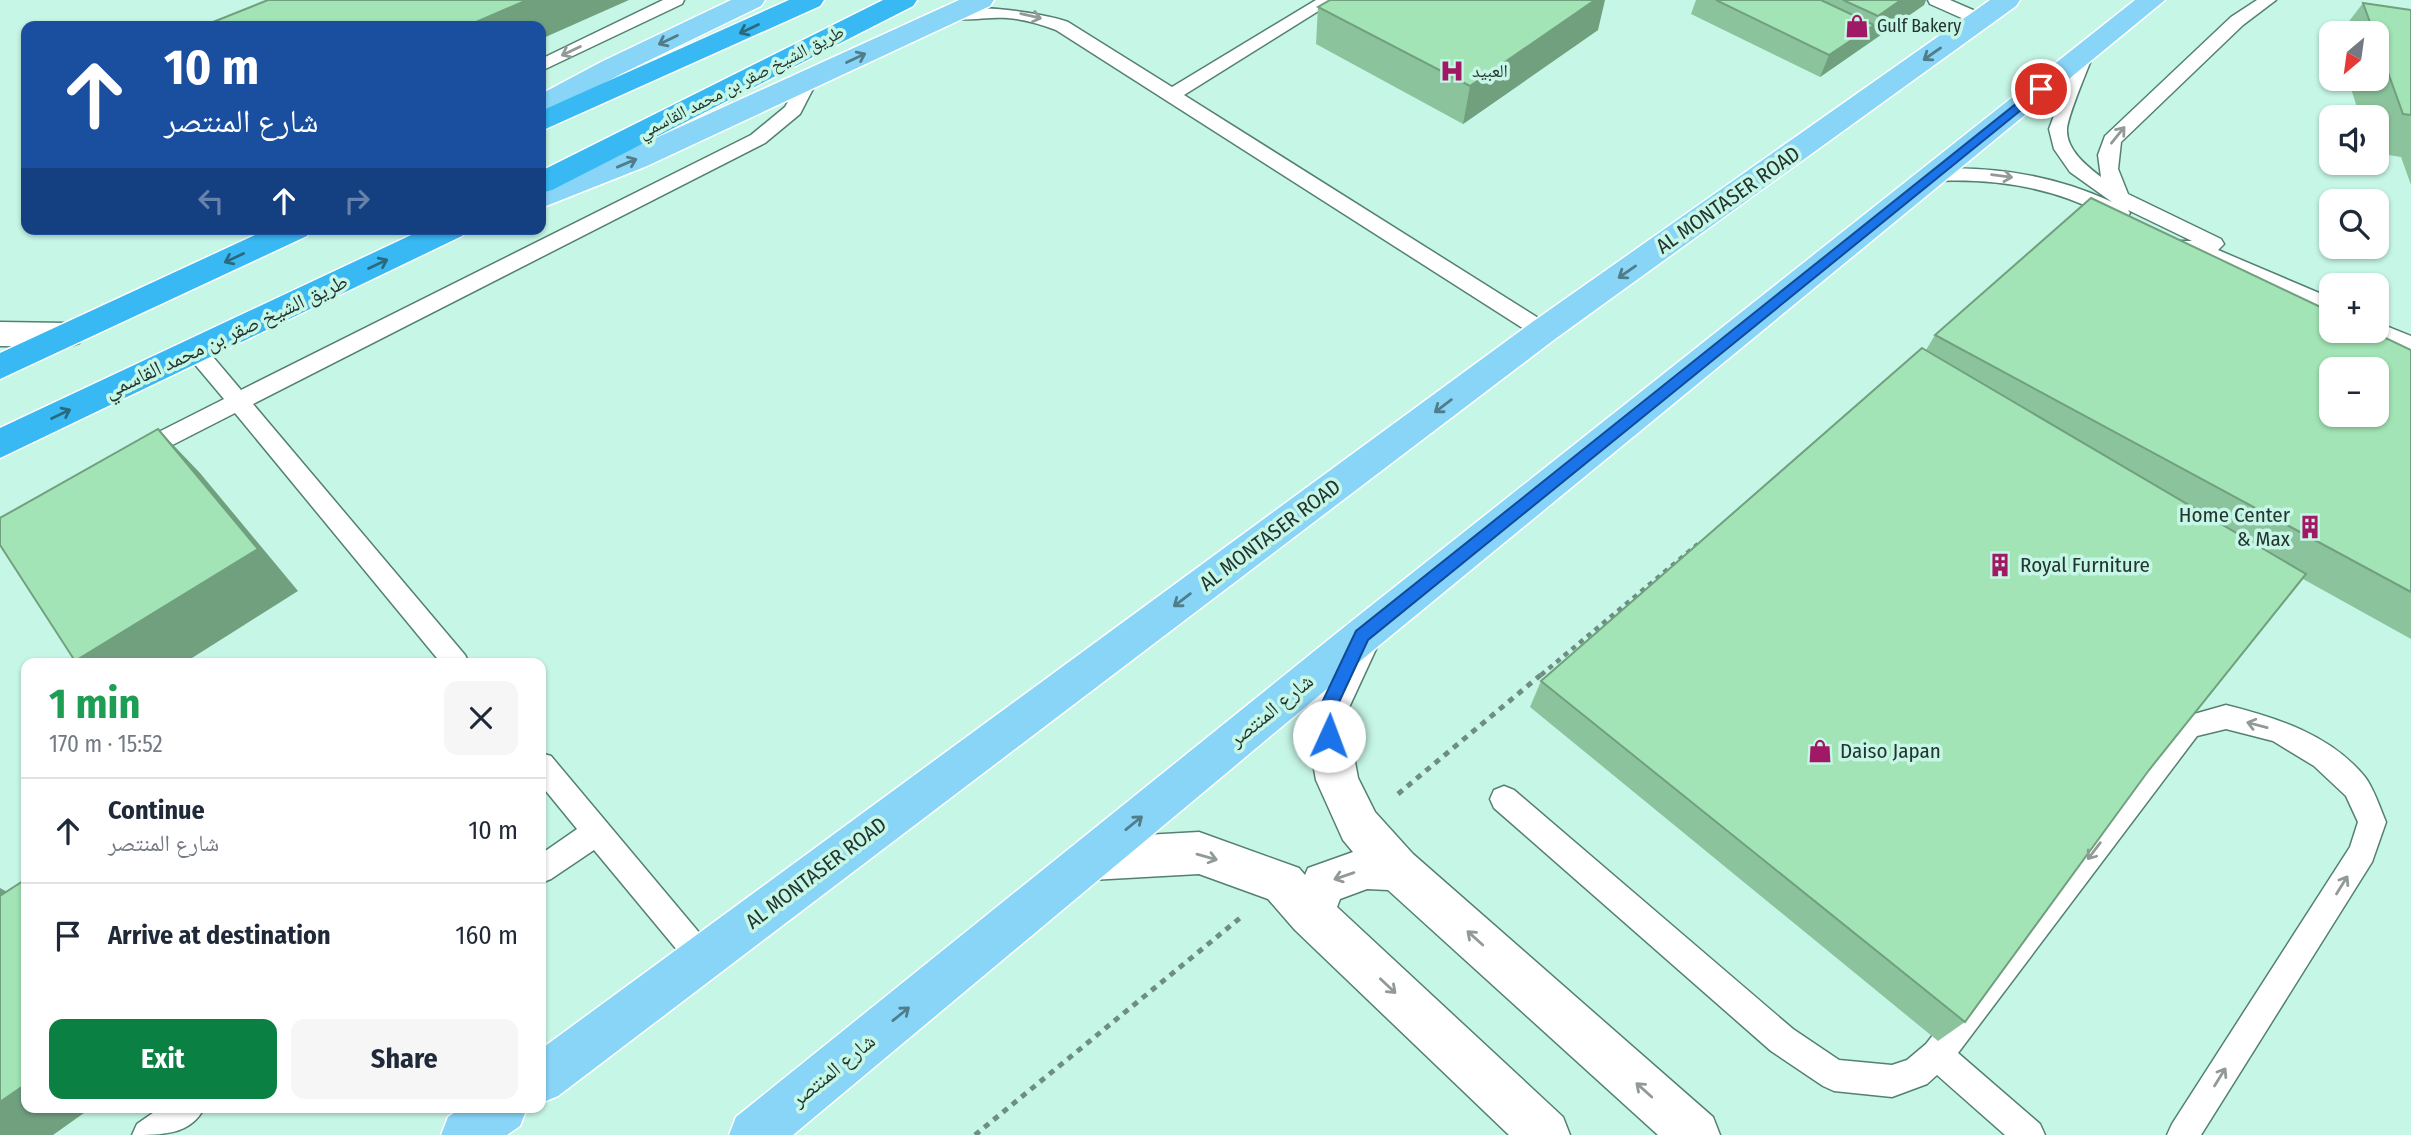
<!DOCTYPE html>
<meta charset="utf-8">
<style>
:root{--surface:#fff;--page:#f6f6f7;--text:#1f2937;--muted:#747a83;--line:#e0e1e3;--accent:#0b8043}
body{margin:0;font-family:"Fira Sans Condensed","Noto Naskh Arabic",sans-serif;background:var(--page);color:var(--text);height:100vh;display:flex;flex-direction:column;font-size:26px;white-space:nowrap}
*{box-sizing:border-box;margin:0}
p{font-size:23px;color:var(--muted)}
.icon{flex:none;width:38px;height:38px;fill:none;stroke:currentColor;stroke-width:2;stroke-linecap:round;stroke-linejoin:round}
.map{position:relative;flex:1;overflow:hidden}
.details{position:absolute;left:21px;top:658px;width:525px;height:455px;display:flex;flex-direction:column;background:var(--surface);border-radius:14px;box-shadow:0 2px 5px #0004}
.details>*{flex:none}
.guide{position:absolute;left:21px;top:21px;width:525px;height:214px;border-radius:14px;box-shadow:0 2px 5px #0004;background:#1a4fa0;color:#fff;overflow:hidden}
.needle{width:46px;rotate:209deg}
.controls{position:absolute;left:2319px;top:21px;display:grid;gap:14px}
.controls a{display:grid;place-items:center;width:70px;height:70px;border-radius:14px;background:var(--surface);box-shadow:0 2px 5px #0004;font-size:35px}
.pin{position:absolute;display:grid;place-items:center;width:60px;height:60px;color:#fff;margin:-30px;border:4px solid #fff;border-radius:50%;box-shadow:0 2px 7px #0007}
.me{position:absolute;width:77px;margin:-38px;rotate:2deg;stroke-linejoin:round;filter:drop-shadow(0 0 5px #0008)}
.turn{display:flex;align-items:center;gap:24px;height:147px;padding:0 28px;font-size:32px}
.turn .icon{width:91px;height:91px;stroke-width:2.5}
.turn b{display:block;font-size:49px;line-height:60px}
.lanes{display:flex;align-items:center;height:66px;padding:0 28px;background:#0003;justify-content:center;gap:35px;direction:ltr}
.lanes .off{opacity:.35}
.round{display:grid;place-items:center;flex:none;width:74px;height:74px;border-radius:14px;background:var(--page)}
.headline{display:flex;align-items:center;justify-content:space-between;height:119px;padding:0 28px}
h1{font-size:42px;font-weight:700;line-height:52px;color:#1e9e55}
.button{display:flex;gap:14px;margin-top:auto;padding:14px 28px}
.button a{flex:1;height:80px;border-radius:14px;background:var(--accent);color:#fff;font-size:28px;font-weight:700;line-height:80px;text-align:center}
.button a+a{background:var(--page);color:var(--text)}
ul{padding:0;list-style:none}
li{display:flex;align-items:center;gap:21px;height:105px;padding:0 28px;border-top:2px solid var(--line)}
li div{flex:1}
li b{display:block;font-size:26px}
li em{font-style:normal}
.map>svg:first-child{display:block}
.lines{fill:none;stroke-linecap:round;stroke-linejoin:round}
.lane-casing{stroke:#548073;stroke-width:3}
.street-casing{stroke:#548073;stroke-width:3}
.primary-casing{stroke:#fff;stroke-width:3}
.highway-casing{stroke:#fff;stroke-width:3}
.path-far1{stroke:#6e8d83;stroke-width:4.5;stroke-dasharray:5 5;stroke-linecap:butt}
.path{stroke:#6e8d83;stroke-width:5;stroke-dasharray:6 6;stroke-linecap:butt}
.lane{fill:#fff;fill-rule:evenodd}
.street{fill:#fff;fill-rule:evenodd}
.primary{fill:#88d5f8;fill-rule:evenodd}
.highway{fill:#38b9f3;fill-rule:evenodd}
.wall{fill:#8bc49c}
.shaded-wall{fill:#71a07f}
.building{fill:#a2e4b5;stroke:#71a07f;stroke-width:2;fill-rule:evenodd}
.oneway{stroke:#919a98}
.oneway2{stroke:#2b6a7e}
.oneway3{stroke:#507d8a}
.route{fill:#1a73e8;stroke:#114b97;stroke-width:2}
.labels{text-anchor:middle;stroke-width:7;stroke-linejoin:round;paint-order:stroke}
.far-poi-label{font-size:18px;fill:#233530;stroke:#c6f6e6;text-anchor:start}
.far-street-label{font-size:18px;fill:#233530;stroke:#c6f6e6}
.street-label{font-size:21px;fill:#233530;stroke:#c6f6e6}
.poi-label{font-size:21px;fill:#233530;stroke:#c6f6e6;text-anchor:start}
</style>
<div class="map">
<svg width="2411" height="1135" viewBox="0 0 2411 1135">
<rect width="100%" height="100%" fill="#c6f6e6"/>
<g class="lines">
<!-- lane casing -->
<g class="lane-casing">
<path id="lane" d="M 663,0 L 684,0 L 682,4 L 541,71 L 541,59 Z
M 1316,0 L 1336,0 L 1184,95 L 1551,326 L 1554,331 L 1551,336 L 1543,339 L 1535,336 L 1056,30 C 1040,24 1024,19 1007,18 C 992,16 949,24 941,15 C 961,0 1043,13 1068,22 L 1172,87 Z
M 1928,0 L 1950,0 L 1987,16 L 1990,20 L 1987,24 L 1975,24 L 1930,4 Z
M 2257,0 L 2276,0 L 2243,25 L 2121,142 L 2118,169 L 2128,194 L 2221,239 L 2224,244 L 2218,250 L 2331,298 L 2331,314 L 2229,268 L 2180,251 L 2177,246 L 2180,241 L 2192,241 L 2128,210 L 2130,213 L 2127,218 L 2120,219 C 2103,215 2086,205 2069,199 C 2025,183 1980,179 1934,181 L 1927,179 L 1924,175 L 1927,171 L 1934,169 C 1996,166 2056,176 2112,202 L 2070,172 L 2054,149 L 2049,129 L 2078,51 L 2090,51 L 2093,55 C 2087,71 2068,115 2067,129 C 2066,150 2087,166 2101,177 L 2098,155 L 2105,136 L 2231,17 Z
M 809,74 L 818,79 L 800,114 L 765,143 L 253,404 L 465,655 L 469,663 L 441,663 L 235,413 L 145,459 L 137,462 L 129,459 L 126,453 L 129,447 L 224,399 L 187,355 L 184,350 L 187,345 L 195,342 L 203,345 L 241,390 L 751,135 L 785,107 L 803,75 Z
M 2376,322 L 2411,336 L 2411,353 L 2368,334 L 2366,331 L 2376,331 Z
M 2226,705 C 2277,718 2330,734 2365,777 C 2374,789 2380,808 2386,822 L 2372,862 L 2201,1135 L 2167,1135 L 2172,1124 L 2350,847 L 2358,822 L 2346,796 L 2314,766 L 2273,741 L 2226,729 L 2197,736 L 1958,1053 L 2040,1124 L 2045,1135 L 2005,1135 L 1937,1075 L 1927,1084 L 1892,1097 L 1834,1091 L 1823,1086 L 1771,1051 L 1494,808 L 1490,799 L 1494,790 L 1504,786 L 1514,790 L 1793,1029 L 1839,1060 L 1892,1065 L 1907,1060 L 1926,1044 L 2180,718 Z
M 541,753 L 551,756 L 712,948 L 717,958 L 712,968 L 702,973 L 692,968 L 594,850 L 551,879 L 541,883 L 541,854 L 577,829 L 541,785 Z
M 160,1108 L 204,1108 C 191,1135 161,1135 132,1135 L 137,1124 Z"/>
</g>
<!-- street casing -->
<g class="street-casing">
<path id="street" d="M 0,322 L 67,323 L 79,327 L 84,335 L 79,343 L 67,347 L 0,346 Z
M 1362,619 L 1376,624 L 1382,636 L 1346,714 L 1358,778 L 1375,812 L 1413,854 L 1713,1117 L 1720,1135 L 1658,1135 L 1388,890 L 1367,889 L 1340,899 L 1337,907 L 1563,1117 L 1570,1135 L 1509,1135 L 1295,930 L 1268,899 L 1199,874 L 1091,880 L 1075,874 L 1069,859 L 1075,844 L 1091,838 L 1199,832 L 1299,868 L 1305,875 L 1308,868 L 1353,852 L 1343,840 L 1316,780 L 1304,714 L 1348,624 Z"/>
</g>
<!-- primary casing -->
<g class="primary-casing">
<path id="primary" d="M 731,0 L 765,0 L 761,6 L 621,74 L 551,112 L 541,115 L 541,94 L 601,62 Z
M 959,0 L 994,0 L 990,6 L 647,166 L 541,208 L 541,187 L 625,152 Z
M 1990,0 L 2020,0 L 2016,6 L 1555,339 L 558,1096 L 541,1103 L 541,1049 L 1531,323 Z
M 2135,0 L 2165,0 L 1376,648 L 793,1135 L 729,1135 L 736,1117 L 1348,624 Z
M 461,1108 L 527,1108 L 520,1126 L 507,1135 L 441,1135 L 448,1117 Z"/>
</g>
<!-- highway casing -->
<g class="highway-casing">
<path id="highway" d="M 789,0 L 824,0 L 820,6 L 541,131 L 541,111 Z
M 883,0 L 917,0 L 913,6 L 552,190 L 541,193 L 541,171 Z
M 268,229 L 312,229 L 307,236 L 0,379 L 0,353 Z
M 424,229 L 467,229 L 462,236 L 0,458 L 0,428 Z"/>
</g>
<!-- path-far1 -->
<path class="path-far1" d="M 1541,675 L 1698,544"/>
<!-- path -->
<path class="path" d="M 1398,794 L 1543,673
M 975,1135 L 1240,918"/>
<!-- lane -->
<use href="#lane" class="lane"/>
<!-- street -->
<use href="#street" class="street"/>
<!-- primary -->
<use href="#primary" class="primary"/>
<!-- highway -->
<use href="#highway" class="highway"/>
</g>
<!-- wall -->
<path class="wall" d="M 1696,0 L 1926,0 L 1924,5 L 1820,77 L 1691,14 Z
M 2363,3 L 2411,10 L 2411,185 L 2401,157 L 2376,153 L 2376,117 L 2360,117 L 2348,79 L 2376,79 L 2376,33 L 2340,33 Z
M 1318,7 L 1598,30 L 1463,124 L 1316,44 Z
M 1935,335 L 2411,350 L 2411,639 L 2303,579 L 2149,770 L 1965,1022 L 1938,1041 L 1530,707 L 1541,681 L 1926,350 Z"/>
<!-- shaded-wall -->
<path class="shaded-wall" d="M 527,0 L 629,0 L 541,39 L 541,26 L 467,26 Z
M 1595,0 L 1605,0 L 1598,30 L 1463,124 L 1470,86 Z
M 1901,0 L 1926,0 L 1924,5 L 1820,77 L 1829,55 L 1874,25 L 1878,16 Z
M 158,429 L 200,473 L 298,591 L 184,663 L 78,663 L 75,661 Z
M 0,888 L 26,902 L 0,902 Z
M 26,1084 L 26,1108 L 91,1108 L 53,1135 L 0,1135 L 0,1102 Z"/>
<!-- building -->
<path class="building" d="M 268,0 L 527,0 L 467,26 L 203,26 Z
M 1330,0 L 1595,0 L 1470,86 L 1318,7 Z
M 1716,0 L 1821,0 L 1874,25 L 1829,55 Z
M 1843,0 L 1901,0 L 1878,16 Z
M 2363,3 L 2411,10 L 2411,115 L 2403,114 L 2376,39 L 2376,33 L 2374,33 Z
M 2091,198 L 2331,312 L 2331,331 L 2371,331 L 2411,350 L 2411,592 L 1935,335 ZM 2331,369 L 2376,369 L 2376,415 L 2331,415 Z
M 1922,348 L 2306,574 L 2149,770 L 1965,1022 L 1541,681 Z
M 158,429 L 258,549 L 75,661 L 0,545 L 0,518 Z
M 26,879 L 26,1084 L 0,1102 L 0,896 Z"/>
<!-- one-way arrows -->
<defs><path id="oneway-shaft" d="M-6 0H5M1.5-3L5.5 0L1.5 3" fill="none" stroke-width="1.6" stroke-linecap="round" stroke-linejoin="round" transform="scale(1.75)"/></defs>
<g class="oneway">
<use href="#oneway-shaft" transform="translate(1031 16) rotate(13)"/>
<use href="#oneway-shaft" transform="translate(571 51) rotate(154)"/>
<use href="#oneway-shaft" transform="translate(2118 135) rotate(-51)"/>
<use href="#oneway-shaft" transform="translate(2002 176) rotate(7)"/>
<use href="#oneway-shaft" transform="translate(2257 725) rotate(-165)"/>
<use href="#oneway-shaft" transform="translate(2094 851) rotate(127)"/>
<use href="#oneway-shaft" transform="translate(1207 857) rotate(16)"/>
<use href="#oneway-shaft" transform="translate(1344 876) rotate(161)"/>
<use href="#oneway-shaft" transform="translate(2342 885) rotate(-58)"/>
<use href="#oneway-shaft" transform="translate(1475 938) rotate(-138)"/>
<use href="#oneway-shaft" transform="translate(1388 986) rotate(43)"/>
<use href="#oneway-shaft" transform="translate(2220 1077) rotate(-58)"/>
<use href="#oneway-shaft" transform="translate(1644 1090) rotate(-138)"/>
</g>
<g class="oneway2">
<use href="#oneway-shaft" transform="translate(749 29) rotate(155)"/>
<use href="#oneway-shaft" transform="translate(234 258) rotate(155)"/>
<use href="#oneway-shaft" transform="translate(378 264) rotate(-25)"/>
<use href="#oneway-shaft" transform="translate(61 414) rotate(-26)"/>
</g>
<g class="oneway3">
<use href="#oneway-shaft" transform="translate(668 40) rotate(154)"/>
<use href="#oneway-shaft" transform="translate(1932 54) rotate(145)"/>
<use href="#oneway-shaft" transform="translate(856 58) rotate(-25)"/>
<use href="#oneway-shaft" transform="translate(627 163) rotate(-23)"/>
<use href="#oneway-shaft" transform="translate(1627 272) rotate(145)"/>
<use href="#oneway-shaft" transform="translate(1443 406) rotate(143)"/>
<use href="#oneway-shaft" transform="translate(1182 600) rotate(143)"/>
<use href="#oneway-shaft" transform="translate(1134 823) rotate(-39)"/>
<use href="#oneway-shaft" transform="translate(901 1014) rotate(-39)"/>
</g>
<!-- route -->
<path class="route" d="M 2037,87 L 2047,89 L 1368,640 L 1333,715 L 1337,736 L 1335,742 L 1329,744 L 1323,742 L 1316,715 L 1356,631 Z"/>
<!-- icons -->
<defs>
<g id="shop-bare" transform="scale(1.89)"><path d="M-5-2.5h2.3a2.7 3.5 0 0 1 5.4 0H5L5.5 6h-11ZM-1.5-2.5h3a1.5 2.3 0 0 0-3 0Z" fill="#a11964" stroke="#c6f6e6" stroke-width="2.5" paint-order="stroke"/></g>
<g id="hospital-bare" transform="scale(1.89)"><path d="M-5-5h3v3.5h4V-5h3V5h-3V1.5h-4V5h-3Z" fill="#a11964" stroke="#c6f6e6" stroke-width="2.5" paint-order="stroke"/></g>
<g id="building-bare" transform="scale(1.89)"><path d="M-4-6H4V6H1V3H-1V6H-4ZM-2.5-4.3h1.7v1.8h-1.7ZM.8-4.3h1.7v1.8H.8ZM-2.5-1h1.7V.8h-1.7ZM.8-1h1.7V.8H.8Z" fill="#a11964" stroke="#c6f6e6" stroke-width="2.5" paint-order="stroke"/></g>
</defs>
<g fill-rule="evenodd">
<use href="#shop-bare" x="1857" y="26"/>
<use href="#hospital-bare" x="1452" y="71"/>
<use href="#building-bare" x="2310" y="527"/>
<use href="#building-bare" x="2000" y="565"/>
<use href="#shop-bare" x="1820" y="751"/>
</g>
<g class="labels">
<!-- far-poi labels -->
<g class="far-poi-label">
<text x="1877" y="32">Gulf Bakery</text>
<text x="1472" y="77">العبيد</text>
</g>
<!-- far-street labels -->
<g class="far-street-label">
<text transform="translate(741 82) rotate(-27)" y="6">طريق الشيخ صقر بن محمد القاسمي</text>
</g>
<!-- street labels -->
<g class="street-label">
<text transform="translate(1728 200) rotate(-35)" y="7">AL MONTASER ROAD</text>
<text transform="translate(226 336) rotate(-25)" y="7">طريق الشيخ صقر بن محمد القاسمي</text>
<text transform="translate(1270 535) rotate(-37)" y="7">AL MONTASER ROAD</text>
<text transform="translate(1271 710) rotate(-39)" y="7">شارع المنتصر</text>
<text transform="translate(816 873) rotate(-37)" y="7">AL MONTASER ROAD</text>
<text transform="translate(833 1070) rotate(-39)" y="7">شارع المنتصر</text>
</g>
<!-- poi labels -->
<g class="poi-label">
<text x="2290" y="522" text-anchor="end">Home Center<tspan x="2290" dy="24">&amp; Max</tspan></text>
<text x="2020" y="572">Royal Furniture</text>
<text x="1840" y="758">Daiso Japan</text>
</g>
</g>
</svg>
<div class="controls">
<a><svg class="needle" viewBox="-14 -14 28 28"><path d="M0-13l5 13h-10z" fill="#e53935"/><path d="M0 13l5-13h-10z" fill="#747a83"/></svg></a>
<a><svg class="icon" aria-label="sound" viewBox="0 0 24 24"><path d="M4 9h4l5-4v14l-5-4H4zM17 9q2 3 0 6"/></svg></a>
<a><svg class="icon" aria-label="search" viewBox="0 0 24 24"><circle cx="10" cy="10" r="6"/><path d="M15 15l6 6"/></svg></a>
<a>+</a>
<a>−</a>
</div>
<div class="pin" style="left:2041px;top:89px;background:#d93025"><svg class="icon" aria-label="arrive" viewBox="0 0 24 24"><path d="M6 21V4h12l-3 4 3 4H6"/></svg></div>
<svg class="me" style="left:1329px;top:736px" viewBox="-20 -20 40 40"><circle r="19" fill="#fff"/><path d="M0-13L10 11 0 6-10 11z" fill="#1a73e8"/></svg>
<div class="guide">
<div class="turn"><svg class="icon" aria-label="ahead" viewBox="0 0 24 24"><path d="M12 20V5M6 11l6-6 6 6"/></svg><div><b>10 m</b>شارع المنتصر</div></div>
<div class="lanes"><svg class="icon off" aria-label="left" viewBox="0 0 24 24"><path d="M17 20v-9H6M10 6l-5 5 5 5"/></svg><svg class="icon" aria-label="ahead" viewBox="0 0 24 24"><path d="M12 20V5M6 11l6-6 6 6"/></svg><svg class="icon off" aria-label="right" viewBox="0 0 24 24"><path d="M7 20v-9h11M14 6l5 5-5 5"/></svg></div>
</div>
<section class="details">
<div class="headline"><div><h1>1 min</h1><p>170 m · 15:52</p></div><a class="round"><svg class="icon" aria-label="close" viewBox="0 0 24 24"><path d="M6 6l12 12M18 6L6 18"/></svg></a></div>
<ul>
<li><svg class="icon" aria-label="ahead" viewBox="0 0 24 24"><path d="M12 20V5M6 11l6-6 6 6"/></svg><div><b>Continue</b><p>شارع المنتصر</p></div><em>10 m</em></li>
<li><svg class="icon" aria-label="arrive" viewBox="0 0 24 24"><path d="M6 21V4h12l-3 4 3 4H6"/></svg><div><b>Arrive at destination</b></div><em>160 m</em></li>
</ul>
<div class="button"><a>Exit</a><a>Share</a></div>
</section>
</div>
